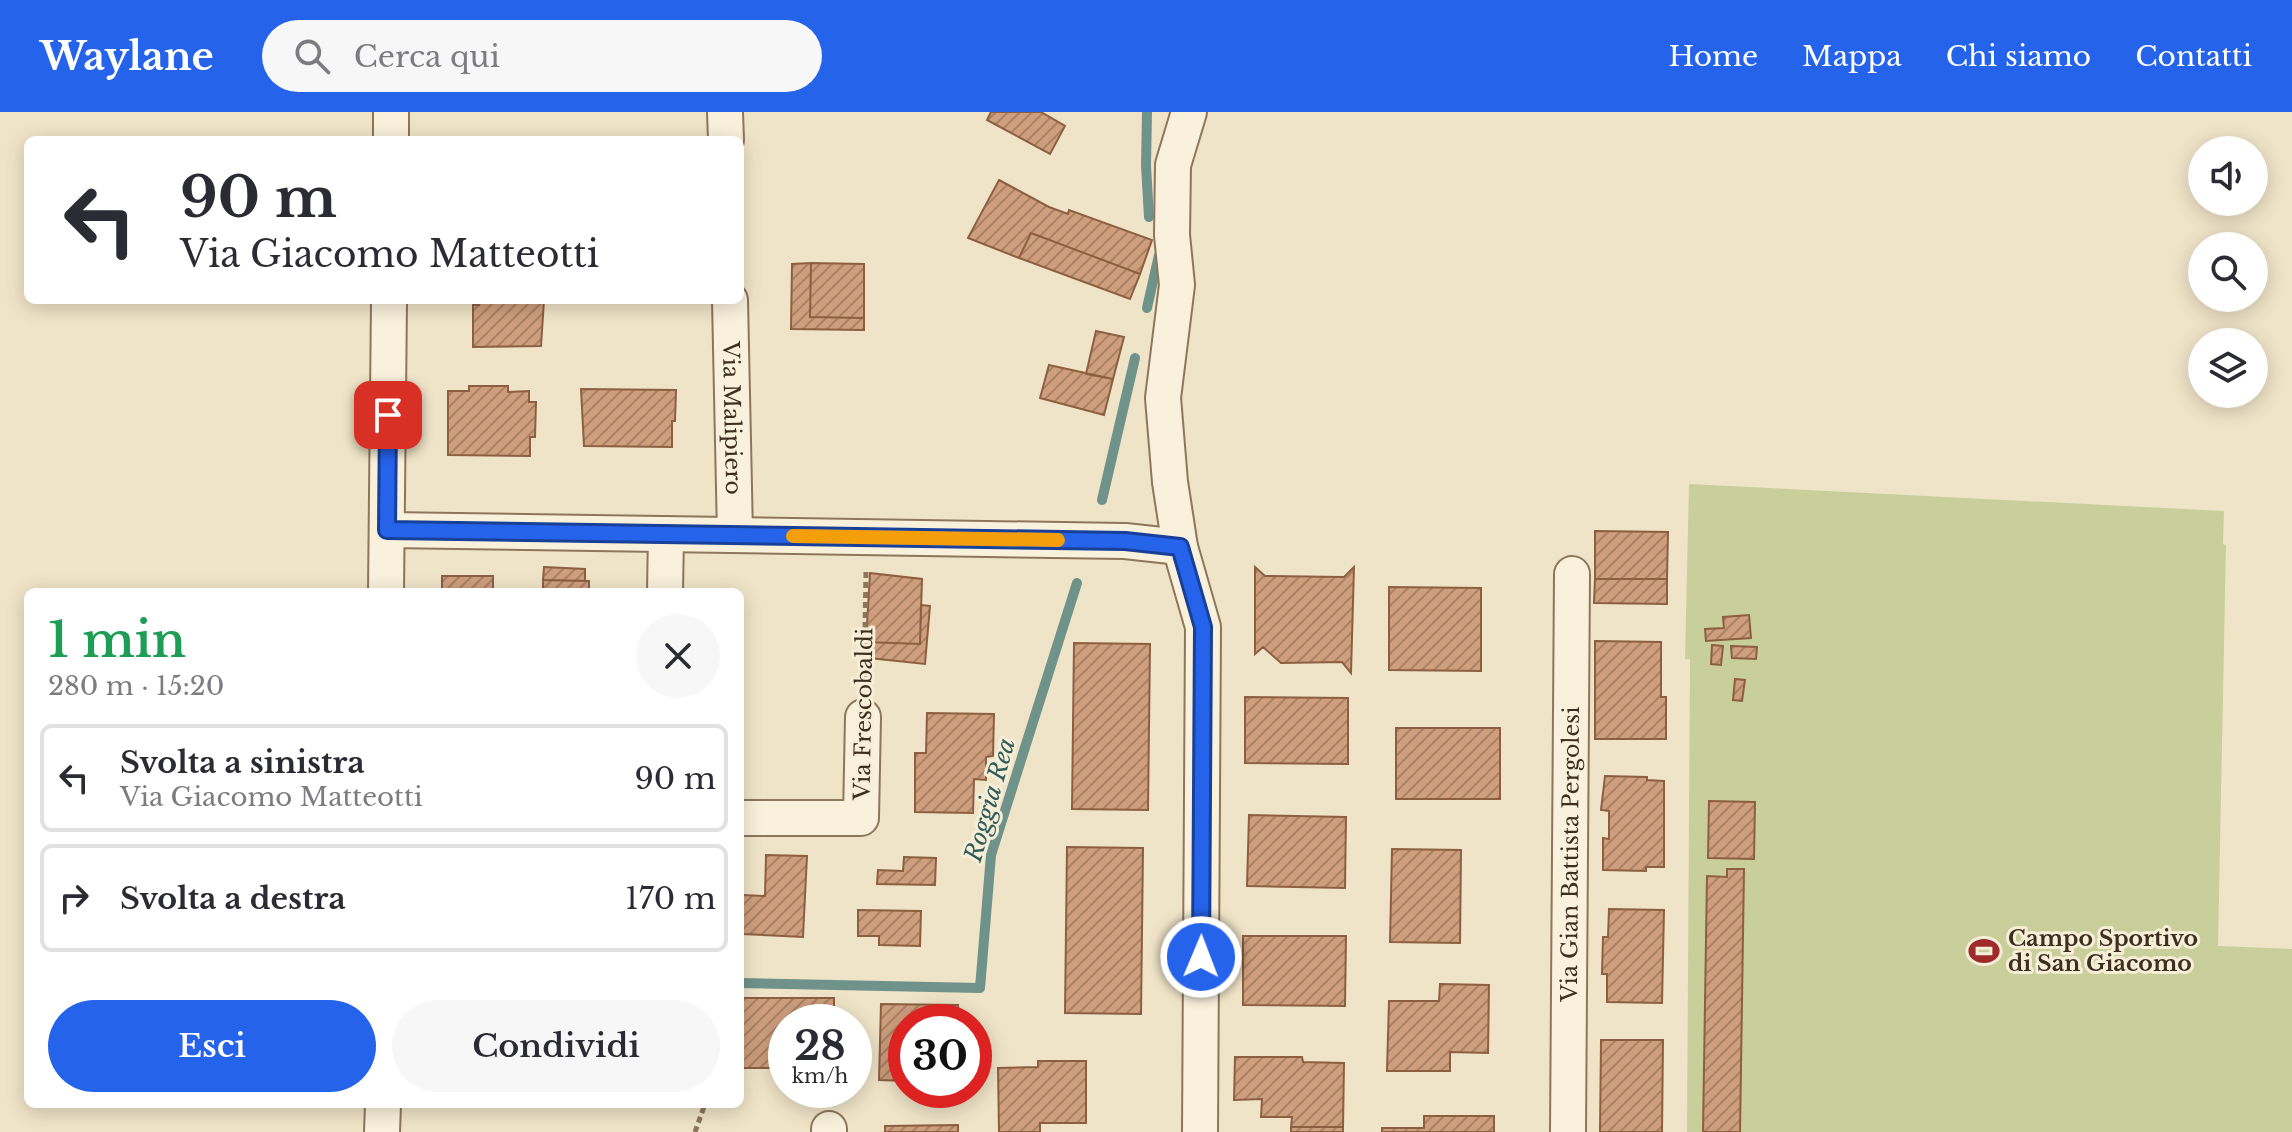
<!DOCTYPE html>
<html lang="it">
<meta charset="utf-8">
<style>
:root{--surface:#fff;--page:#f7f7f7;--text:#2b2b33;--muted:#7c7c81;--line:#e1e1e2;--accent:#2563eb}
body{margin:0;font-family:"Libre Baskerville",serif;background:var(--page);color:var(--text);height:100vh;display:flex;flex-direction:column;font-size:30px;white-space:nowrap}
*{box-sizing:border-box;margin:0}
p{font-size:26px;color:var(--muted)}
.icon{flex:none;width:44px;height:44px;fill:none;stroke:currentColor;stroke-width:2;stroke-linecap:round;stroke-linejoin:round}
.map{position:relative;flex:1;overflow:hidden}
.side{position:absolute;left:24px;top:476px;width:720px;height:520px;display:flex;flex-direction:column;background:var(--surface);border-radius:12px;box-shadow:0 4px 20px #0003}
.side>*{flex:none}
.banner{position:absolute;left:24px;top:24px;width:720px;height:168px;border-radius:12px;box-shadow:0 4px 20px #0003;background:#fff;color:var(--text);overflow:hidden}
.controls{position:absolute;left:2188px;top:24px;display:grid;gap:16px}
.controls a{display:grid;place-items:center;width:80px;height:80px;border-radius:50%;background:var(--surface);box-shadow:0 4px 20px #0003;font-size:40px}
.speed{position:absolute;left:768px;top:892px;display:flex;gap:16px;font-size:40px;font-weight:700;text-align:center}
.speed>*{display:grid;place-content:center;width:104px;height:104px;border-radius:50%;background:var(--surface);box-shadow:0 4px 20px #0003;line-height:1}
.speed small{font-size:20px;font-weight:400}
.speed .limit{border:12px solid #d22;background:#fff;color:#111}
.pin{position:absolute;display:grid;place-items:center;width:68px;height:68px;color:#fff;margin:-34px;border-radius:16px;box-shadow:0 4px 12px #0006}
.me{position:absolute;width:88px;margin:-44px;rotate:1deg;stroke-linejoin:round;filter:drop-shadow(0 0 6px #0008)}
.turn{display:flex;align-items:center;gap:28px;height:168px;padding:0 24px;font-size:36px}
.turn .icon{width:104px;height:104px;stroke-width:2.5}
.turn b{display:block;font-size:56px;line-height:68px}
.round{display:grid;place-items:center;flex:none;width:84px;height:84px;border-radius:42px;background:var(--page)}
.headline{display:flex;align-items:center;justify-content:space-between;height:136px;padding:0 24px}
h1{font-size:48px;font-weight:600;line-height:60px;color:#1e9e55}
.button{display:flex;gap:16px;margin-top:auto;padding:16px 24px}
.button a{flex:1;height:92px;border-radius:48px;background:var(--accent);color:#fff;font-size:32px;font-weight:600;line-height:92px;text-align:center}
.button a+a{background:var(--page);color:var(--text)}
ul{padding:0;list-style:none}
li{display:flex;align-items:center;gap:24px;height:108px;margin:0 16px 12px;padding:0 8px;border:4px solid var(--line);border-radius:12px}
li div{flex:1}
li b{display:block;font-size:30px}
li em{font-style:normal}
header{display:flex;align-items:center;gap:48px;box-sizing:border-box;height:112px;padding:0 40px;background:var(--accent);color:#fff}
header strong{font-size:38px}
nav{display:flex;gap:44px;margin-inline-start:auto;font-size:28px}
.search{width:560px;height:72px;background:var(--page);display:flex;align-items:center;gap:20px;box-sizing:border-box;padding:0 28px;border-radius:44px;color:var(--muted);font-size:30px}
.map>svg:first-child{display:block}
.green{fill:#c9cf9b}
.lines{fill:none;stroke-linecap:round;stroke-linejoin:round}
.stream{stroke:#6f938a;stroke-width:10}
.building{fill:url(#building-hatch);stroke:#8d5f41;stroke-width:2}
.street-casing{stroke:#8d765c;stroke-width:38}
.path{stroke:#8d765c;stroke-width:5;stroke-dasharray:6 4;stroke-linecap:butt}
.street{stroke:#faf1dc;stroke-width:34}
.route-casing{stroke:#184099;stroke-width:20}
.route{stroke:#2563eb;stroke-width:14}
.slow{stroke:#f59e0b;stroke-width:14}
.labels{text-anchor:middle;stroke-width:6;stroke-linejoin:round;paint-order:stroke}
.street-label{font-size:22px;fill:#3d2e20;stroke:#f7eed8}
.poi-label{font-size:22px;font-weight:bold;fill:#3d2e20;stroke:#f7eed8;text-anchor:start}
.water-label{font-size:24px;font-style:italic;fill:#2f5d5a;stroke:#f7eed8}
</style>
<header>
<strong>Waylane</strong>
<div class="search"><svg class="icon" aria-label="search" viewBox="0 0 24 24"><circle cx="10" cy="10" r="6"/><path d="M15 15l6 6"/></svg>Cerca qui</div>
<nav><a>Home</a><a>Mappa</a><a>Chi siamo</a><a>Contatti</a></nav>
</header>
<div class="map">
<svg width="2292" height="1020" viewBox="0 0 2292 1020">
<defs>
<pattern id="building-hatch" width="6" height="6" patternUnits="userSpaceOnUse" patternTransform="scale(2)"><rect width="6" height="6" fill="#cf9f7d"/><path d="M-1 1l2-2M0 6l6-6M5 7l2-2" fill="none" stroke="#a98266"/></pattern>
</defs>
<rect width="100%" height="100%" fill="#f0e4c8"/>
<!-- green -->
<path class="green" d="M 1689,372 L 2224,399 L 2223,432 L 2226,433 L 2218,834 L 2292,837 L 2292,1020 L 1687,1020 L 1690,547 L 1685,547 Z"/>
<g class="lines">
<!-- stream -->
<path class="stream" d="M 1147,0 L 1146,54 L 1149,105
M 1147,196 L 1159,143
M 1102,388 L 1135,246
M 740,871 L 980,876 L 991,743 L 1077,471"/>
</g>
<!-- building -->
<path class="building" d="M 991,0 L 1041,0 L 1065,14 L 1050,42 L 987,8 Z
M 999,68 L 1049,95 L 1068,102 L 1069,98 L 1152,128 L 1140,162 L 1031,121 L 1019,146 L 968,126 Z
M 1031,121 L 1140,162 L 1130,187 L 1019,146 Z
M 811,151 L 864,152 L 864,206 L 810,205 Z
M 811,151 L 810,205 L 864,206 L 864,218 L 791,217 L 792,152 Z
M 479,188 L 544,188 L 541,234 L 473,235 L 473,193 L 479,193 Z
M 1096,219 L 1124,225 L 1113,267 L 1086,262 Z
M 1049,253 L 1113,267 L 1104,303 L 1040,286 Z
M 469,274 L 508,274 L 508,280 L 529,279 L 529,290 L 536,290 L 535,325 L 530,325 L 530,344 L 448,343 L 448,279 L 469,279 Z
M 581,277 L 676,278 L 675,309 L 672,309 L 672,335 L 584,334 Z
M 1595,419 L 1668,420 L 1667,467 L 1595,467 Z
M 544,455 L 585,457 L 585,469 L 543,468 Z
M 1255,455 L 1265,464 L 1344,465 L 1354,455 L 1351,561 L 1342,550 L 1281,551 L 1263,535 L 1255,542 Z
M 870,461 L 922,467 L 920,532 L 866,530 Z
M 442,464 L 493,464 L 493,480 L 442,480 Z
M 1595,467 L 1667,467 L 1667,492 L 1594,491 Z
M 543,468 L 589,469 L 589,480 L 543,480 Z
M 1389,475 L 1481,476 L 1481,559 L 1389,558 Z
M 921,493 L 930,494 L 925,552 L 869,546 L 866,530 L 920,532 Z
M 1749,503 L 1751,526 L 1706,529 L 1705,517 L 1724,516 L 1723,505 Z
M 1595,529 L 1661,530 L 1661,585 L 1666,585 L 1666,627 L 1595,627 Z
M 1074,531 L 1150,532 L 1148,698 L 1072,697 Z
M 1712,533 L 1723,534 L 1721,553 L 1711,552 Z
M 1731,534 L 1757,535 L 1756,547 L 1732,546 Z
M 1735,567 L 1745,568 L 1742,589 L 1733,588 Z
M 1245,585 L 1348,586 L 1348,652 L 1245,651 Z
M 927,601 L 994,602 L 993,644 L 986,645 L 986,668 L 974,667 L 973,701 L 915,700 L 915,641 L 926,641 Z
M 1396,616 L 1500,616 L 1500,687 L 1396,687 Z
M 1605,664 L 1647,665 L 1647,668 L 1664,669 L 1664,755 L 1646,755 L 1646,759 L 1603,758 L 1603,726 L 1609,727 L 1609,699 L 1601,698 Z
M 1709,689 L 1755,690 L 1754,747 L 1708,746 Z
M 1249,703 L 1346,705 L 1345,776 L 1247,774 Z
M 1067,735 L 1143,736 L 1141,902 L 1065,901 Z
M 1392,737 L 1461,738 L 1460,831 L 1390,830 Z
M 766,743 L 807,744 L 803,825 L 742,822 L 743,783 L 765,784 Z
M 904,745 L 936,746 L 935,773 L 877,772 L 878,758 L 903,759 Z
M 1727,757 L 1744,757 L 1740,1020 L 1703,1020 L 1707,764 L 1727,765 Z
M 1609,797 L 1664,798 L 1662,891 L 1607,890 L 1607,862 L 1602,862 L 1603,825 L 1608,825 Z
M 858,798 L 921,799 L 920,834 L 879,833 L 879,824 L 858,824 Z
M 1243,824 L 1346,824 L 1345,894 L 1243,893 Z
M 1440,872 L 1489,873 L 1488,941 L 1450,940 L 1450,959 L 1387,959 L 1389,889 L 1439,889 Z
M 741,886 L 834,886 L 834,910 L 786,910 L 786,956 L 741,956 Z
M 881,892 L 958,893 L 958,910 L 906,910 L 906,969 L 879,968 Z
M 1601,928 L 1663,928 L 1662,1020 L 1600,1020 Z
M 1235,945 L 1302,945 L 1303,950 L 1344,951 L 1343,1015 L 1291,1015 L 1292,1005 L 1261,1005 L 1262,987 L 1234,988 Z
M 1038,949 L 1086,949 L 1086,1011 L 1040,1011 L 1040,1020 L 999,1020 L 998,956 L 1038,955 Z
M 1424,1004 L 1494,1004 L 1494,1020 L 1382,1020 L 1382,1016 L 1424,1016 Z
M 958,1013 L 958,1020 L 885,1020 L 885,1014 Z
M 1291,1015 L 1343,1015 L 1343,1020 L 1291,1020 Z"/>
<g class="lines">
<!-- street casing -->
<g class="street-casing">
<g id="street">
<path d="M 725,0 L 726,28"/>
<path d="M 1189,0 L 1173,53 L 1172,123 L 1177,173 L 1163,286 L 1170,370 L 1180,435 L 1203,515 L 1200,1020"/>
<path d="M 391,28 L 391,0"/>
<path id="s1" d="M 730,188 L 735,423"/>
<path d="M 387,418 L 1125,429 L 1180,435"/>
<path d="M 386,480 L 389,188"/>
<path d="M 665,480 L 666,422"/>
<path d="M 740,706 L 861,706 L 863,605"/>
<path d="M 382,1020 L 383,992"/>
<path d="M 829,1020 L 829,1017"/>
<path id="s2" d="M 1568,1020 L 1572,462"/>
</g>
</g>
<!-- path -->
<path class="path" d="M 864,576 L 866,458
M 695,1020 L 705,992"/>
<!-- street -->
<use href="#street" class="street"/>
</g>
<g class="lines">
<!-- route casing -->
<g class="route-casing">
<path id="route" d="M 388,303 L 387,418 L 1125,429 L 1180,435 L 1203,515 L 1201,845"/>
</g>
<!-- route -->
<use href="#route" class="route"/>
<!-- slow -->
<path class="slow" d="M 793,424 L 1058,428"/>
</g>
<!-- icons -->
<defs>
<g id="stadium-bare" transform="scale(2.4)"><path d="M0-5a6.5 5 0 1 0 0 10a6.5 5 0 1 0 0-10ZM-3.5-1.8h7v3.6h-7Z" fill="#9e2a2b" stroke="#f7eed8" stroke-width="2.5" paint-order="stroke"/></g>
</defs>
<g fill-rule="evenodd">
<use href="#stadium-bare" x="1984" y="839"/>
</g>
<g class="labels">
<!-- street labels -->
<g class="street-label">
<text dy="8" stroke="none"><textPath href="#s1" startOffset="118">Via Malipiero</textPath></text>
<text transform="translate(863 602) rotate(-89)" y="8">Via Frescobaldi</text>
<text dy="8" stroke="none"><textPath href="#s2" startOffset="278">Via Gian Battista Pergolesi</textPath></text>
</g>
<!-- poi labels -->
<g class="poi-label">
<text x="2008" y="834">Campo Sportivo<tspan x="2008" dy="25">di San Giacomo</tspan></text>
</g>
<!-- water labels -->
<g class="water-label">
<text transform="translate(990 688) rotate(-74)" y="8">Roggia Rea</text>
</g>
</g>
</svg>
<div class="controls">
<a><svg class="icon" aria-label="sound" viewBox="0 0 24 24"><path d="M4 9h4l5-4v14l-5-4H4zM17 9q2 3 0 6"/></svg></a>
<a><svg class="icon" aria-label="search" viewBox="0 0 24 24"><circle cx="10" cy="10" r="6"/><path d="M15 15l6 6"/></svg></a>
<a><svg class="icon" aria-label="layers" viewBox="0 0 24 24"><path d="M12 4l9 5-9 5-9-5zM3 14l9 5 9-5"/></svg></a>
</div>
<div class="speed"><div>28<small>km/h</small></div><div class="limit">30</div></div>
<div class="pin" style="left:388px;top:303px;background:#d93025"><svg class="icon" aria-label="arrive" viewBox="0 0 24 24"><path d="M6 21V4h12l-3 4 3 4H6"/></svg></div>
<svg class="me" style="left:1201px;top:845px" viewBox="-20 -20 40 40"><circle r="17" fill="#2563eb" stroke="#fff" stroke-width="3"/><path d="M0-11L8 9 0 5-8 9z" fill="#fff"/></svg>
<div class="banner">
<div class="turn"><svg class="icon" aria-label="left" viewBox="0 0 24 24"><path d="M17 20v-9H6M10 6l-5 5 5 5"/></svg><div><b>90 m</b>Via Giacomo Matteotti</div></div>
</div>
<section class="side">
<div class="headline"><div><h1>1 min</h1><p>280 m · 15:20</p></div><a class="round"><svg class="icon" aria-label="close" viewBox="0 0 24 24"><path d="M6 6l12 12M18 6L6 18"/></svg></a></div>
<ul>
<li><svg class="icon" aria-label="left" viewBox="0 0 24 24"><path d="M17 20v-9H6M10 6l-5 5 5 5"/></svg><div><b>Svolta a sinistra</b><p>Via Giacomo Matteotti</p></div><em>90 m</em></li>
<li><svg class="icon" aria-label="right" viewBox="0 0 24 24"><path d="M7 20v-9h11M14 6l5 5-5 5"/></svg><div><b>Svolta a destra</b></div><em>170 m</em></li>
</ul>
<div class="button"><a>Esci</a><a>Condividi</a></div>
</section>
</div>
